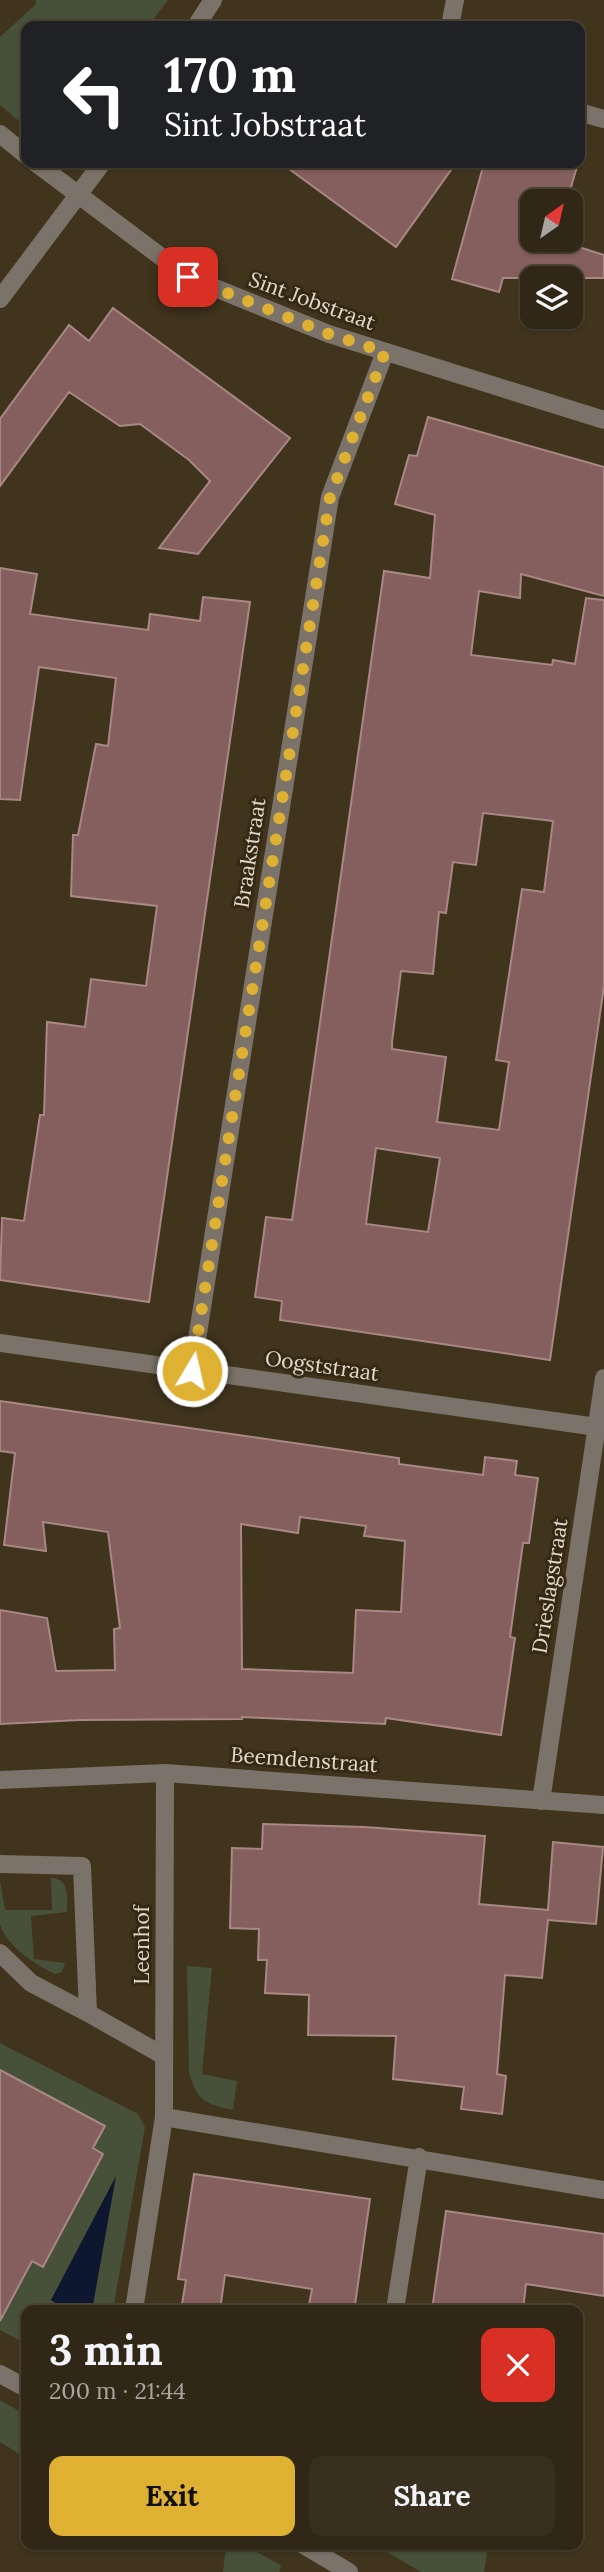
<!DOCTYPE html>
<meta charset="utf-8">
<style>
:root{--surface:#302716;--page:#382f1f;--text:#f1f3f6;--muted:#a8a5a1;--line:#4b4435;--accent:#deb133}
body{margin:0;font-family:Lora,serif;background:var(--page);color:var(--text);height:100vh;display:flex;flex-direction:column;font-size:26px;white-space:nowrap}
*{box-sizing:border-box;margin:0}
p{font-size:23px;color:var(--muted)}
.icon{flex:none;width:38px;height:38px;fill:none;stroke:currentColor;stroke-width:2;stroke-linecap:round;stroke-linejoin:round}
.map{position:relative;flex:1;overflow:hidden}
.side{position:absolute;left:21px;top:2305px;width:562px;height:245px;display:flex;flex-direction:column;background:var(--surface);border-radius:14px;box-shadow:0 2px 5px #0004,0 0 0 2px var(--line)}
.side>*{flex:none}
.top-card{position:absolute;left:21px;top:21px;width:564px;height:147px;border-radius:14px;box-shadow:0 2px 5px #0004,0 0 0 2px var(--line);background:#202124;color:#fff;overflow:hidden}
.needle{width:46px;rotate:34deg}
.buttons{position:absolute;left:520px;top:189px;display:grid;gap:14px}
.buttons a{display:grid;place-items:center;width:63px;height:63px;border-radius:14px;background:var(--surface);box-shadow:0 2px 5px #0004,0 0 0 2px var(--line);font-size:35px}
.pin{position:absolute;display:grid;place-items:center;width:60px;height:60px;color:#fff;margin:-30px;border-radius:14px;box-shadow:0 4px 10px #0006}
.me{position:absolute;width:77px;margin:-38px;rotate:9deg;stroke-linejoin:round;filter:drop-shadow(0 0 5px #0008)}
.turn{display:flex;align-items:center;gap:24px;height:147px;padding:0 28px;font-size:32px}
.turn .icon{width:91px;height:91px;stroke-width:2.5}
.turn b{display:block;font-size:49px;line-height:60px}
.round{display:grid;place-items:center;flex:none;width:74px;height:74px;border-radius:14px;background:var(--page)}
.headline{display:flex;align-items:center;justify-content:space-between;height:119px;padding:0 28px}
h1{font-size:42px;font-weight:700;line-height:52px}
.action{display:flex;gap:14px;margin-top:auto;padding:14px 28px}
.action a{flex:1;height:80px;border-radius:14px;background:var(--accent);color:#111;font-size:28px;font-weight:700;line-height:80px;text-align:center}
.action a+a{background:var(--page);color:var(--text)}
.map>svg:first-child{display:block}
.green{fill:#475039}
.water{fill:#0d1830}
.building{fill:#855f5d;stroke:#a88785;stroke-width:2;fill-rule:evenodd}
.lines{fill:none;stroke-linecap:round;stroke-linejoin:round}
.minor{stroke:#7b7369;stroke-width:18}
.route{stroke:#deb133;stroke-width:12;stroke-dasharray:0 21.6}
.labels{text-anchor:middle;stroke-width:6;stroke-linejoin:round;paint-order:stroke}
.street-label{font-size:21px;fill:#e1d9cb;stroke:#362913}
</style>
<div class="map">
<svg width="604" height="2572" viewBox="0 0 604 2572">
<rect width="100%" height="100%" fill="#40341d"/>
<!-- green -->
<path class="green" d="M 36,0 L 168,0 L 148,26 L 26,26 L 26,127 L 0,105 L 0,37 L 35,5 Z
M 51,1878 C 70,1878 67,1898 67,1912 L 31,1916 L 34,1959 L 65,1963 L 62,1972 L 55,1974 C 37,1966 5,1945 0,1924 C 0,1910 0,1893 0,1880 L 5,1910 L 52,1910 Z
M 187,1966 L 212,1968 L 202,2074 L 237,2081 L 233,2110 C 205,2104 197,2101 189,2072 Z
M 0,2043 L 138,2114 L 145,2127 L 113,2310 L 92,2310 L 115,2179 L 51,2300 L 67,2310 L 26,2310 L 26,2344 L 0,2330 L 0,2273 L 20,2283 L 105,2126 L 0,2070 Z
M 0,2400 L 26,2415 L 26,2458 L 0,2442 Z
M 226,2545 L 244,2545 L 281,2565 L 279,2572 L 223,2572 Z
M 375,2545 L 488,2545 L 484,2572 L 421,2572 Z"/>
<!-- water -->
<path class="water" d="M 116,2176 L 92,2310 L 67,2310 L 51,2300 Z"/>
<!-- building -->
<path class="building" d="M 281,163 L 456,163 L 396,247 Z
M 484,163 L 578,163 L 567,201 L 532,201 L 532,240 L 557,240 L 604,255 L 604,278 L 503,278 L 499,292 L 452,279 Z
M 113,308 L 290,438 L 198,554 L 159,548 L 210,481 L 189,460 L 140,424 L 120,426 L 69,392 L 0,486 L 0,419 L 69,325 L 89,341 Z
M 428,417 L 604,467 L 604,596 L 521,574 L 520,598 L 479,591 L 471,655 L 552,665 L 553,660 L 575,664 L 586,598 L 604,600 L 604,986 L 550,1360 L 280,1320 L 282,1301 L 255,1297 L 266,1217 L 292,1220 L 384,571 L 430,578 L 435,515 L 395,504 L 409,455 L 417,456 ZM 483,813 L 553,821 L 544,892 L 522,889 L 496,1060 L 509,1062 L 499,1130 L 437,1122 L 446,1057 L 392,1049 L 392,1042 L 401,971 L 433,974 L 439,912 L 446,913 L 453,862 L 476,865 ZM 376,1148 L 440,1158 L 428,1232 L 366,1224 Z
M 0,568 L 37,574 L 30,614 L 80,621 L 148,630 L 150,614 L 200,621 L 203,597 L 250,602 L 149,1302 L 0,1280 L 2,1218 L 24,1221 L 40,1115 L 44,1115 L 47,1022 L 85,1027 L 91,979 L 146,986 L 157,906 L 71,896 L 73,835 L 78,835 L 96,744 L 108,746 L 116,678 L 39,667 L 20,800 L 0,799 Z
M 0,1401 L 399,1458 L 399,1464 L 483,1475 L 485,1457 L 517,1461 L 515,1475 L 538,1478 L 529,1543 L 523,1543 L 510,1637 L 515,1638 L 501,1735 L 386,1718 L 385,1724 L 242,1717 L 242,1719 L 80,1720 L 0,1724 L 0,1610 L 47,1618 L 56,1671 L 115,1670 L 114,1629 L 120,1628 L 108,1532 L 43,1522 L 46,1551 L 4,1545 L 15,1453 L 0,1451 ZM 300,1517 L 366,1526 L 364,1536 L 405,1541 L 401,1612 L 356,1610 L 353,1673 L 242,1669 L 241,1524 L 298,1533 Z
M 263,1824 L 365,1827 L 485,1836 L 479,1904 L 548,1910 L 553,1842 L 603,1847 L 596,1924 L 548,1920 L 542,1978 L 505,1975 L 497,2074 L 506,2076 L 502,2114 L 461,2109 L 464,2087 L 393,2079 L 396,2036 L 308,2035 L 309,1995 L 265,1993 L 267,1960 L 258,1960 L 259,1929 L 230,1928 L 232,1848 L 262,1849 Z
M 0,2070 L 105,2126 L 93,2148 L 103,2154 L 43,2267 L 32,2261 L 0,2321 Z
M 194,2174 L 370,2199 L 355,2305 L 348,2304 L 347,2310 L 308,2310 L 312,2289 L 225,2275 L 220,2310 L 181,2310 L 186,2280 L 178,2279 Z
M 446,2211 L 604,2234 L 604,2296 L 526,2284 L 523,2310 L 432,2310 Z"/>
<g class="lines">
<!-- minor -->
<path class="minor" d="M 196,26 L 213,0
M 450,26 L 455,0
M 579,112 L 604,119
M 0,134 L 26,155
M 36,163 L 188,277 L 329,334 L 604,420
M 0,299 L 102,163
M 0,1343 L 597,1427
M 192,1371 L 330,497 L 385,352
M 165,1773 L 164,2117 L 604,2190
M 0,1780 L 165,1773 L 604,1805
M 541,1801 L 604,1378
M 0,1864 L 82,1866 L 88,2013 L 31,1983 L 0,1953
M 88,2013 L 164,2056
M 134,2310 L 164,2117
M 395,2310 L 419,2157
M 0,2374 L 26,2388
M 302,2544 L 349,2572"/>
</g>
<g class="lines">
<!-- route -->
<path class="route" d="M 188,277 L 329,334 L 385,352 L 330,497 L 192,1371"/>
</g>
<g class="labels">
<!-- street labels -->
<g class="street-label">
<text transform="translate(312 301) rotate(20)" y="7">Sint Jobstraat</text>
<text transform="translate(250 853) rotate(-81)" y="7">Braakstraat</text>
<text transform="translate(322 1366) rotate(8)" y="7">Oogststraat</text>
<text transform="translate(550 1586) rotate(-81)" y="7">Drieslagstraat</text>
<text transform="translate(304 1760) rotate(4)" y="7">Beemdenstraat</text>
<text transform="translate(142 1945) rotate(-90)" y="7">Leenhof</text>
</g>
</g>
</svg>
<div class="buttons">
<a><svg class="needle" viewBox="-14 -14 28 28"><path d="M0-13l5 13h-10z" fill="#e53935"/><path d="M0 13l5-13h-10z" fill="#a8a5a1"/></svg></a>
<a><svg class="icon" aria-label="layers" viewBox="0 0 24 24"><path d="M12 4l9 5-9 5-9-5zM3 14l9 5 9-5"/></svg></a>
</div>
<div class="pin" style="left:188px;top:277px;background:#d93025"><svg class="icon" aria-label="arrive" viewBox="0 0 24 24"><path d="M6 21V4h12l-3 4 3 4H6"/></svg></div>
<svg class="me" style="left:192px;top:1371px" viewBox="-20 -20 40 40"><circle r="17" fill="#deb133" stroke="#fff" stroke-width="3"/><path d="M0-11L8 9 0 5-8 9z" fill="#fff"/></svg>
<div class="top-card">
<div class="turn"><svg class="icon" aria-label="left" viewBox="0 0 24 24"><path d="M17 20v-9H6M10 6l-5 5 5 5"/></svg><div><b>170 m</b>Sint Jobstraat</div></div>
</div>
<section class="side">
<div class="headline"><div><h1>3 min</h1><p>200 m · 21:44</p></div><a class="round" style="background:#d93025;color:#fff"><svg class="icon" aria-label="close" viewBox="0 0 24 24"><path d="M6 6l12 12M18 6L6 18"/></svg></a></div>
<div class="action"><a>Exit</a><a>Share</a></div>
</section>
</div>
